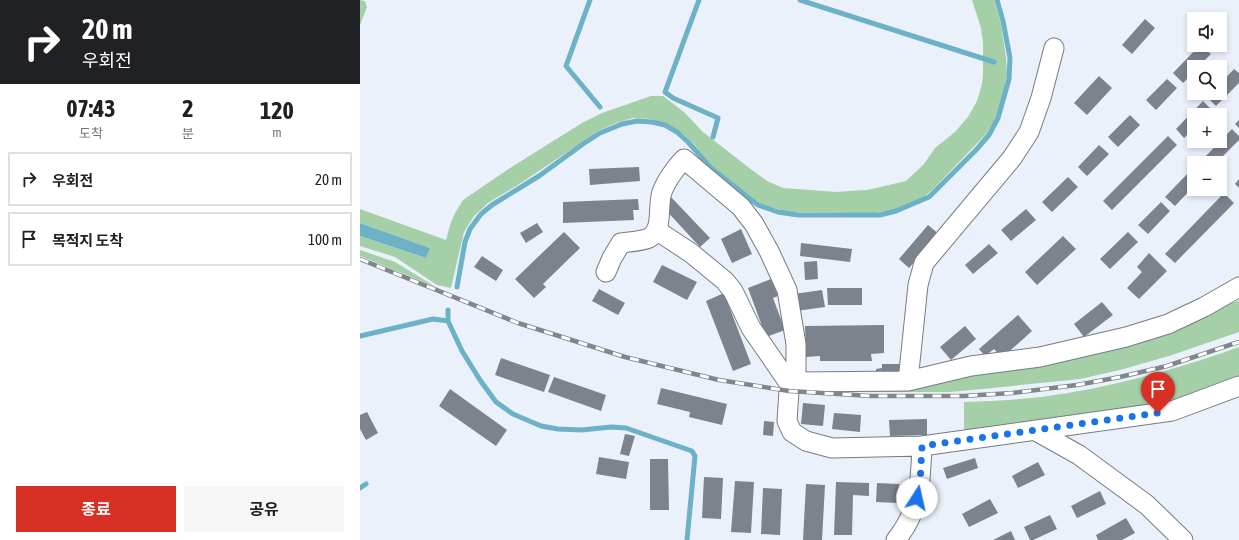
<!DOCTYPE html>
<html lang="ko">
<meta charset="utf-8">
<style>
:root{--surface:#fff;--page:#f6f6f6;--text:#202124;--muted:#757577;--line:#e0e0e0;--accent:#d93025}
body{margin:0;font-family:"Asap Condensed","Noto Sans KR",sans-serif;background:var(--page);color:var(--text);height:100vh;display:flex;flex-direction:column;font-size:15px;white-space:nowrap}
*{box-sizing:border-box;margin:0}
p{font-size:13px;color:var(--muted)}
.icon{flex:none;width:22px;height:22px;fill:none;stroke:currentColor;stroke-width:2;stroke-linecap:round;stroke-linejoin:round}
.map{position:relative;flex:1;overflow:hidden}
.drawer{display:flex;flex-direction:column;background:var(--surface);width:360px}
.drawer>*{flex:none}
.top-card{background:#202124;color:#fff;overflow:hidden}
.tools{position:absolute;left:827px;top:12px;display:grid;gap:8px}
.tools a{display:grid;place-items:center;width:40px;height:40px;border-radius:0px;background:var(--surface);box-shadow:0 2px 6px #0003;font-size:20px}
.pin{position:absolute;display:grid;place-items:center;width:34px;height:34px;color:#fff;margin:-41px -17px;border-radius:50% 50% 50% 0;rotate:-45deg;box-shadow:0 0 4px #0007}
.pin .icon{rotate:45deg}
.me{position:absolute;width:44px;margin:-22px;rotate:10deg;stroke-linejoin:round;filter:drop-shadow(0 0 3px #0008)}
.turn{display:flex;align-items:center;gap:14px;height:84px;padding:0 16px;font-size:18px}
.turn .icon{width:52px;height:52px;stroke-width:2.5}
.turn b{display:block;font-size:28px;line-height:34px}
.eta{display:flex;justify-content:space-evenly;align-items:center;height:68px;text-align:center}
.eta b{font-size:24px;font-weight:700;line-height:28px}
.primary-button{display:flex;gap:8px;margin-top:auto;padding:8px 16px}
.primary-button a{flex:1;height:46px;border-radius:0px;background:var(--accent);color:#fff;font-size:16px;font-weight:700;line-height:46px;text-align:center}
.primary-button a+a{background:var(--page);color:var(--text)}
ul{padding:0;list-style:none}
li{display:flex;align-items:center;gap:12px;height:54px;margin:0 8px 6px;padding:0 8px;border:2px solid var(--line);border-radius:0px}
li div{flex:1}
li b{display:block;font-size:15px}
li em{font-style:normal}
main{display:flex;flex:1;min-height:0}
.map>svg:first-child{display:block}
.green{fill:#a5d0a7}
.water{fill:#6db1c6}
.lines{fill:none;stroke-linecap:round;stroke-linejoin:round}
.stream{stroke:#6db1c6;stroke-width:5}
.building{fill:#7c838c}
.street-casing{stroke:#757b84;stroke-width:21}
.street{stroke:#fff;stroke-width:19}
.rail-casing{stroke:#81868c;stroke-width:4.5}
.rail{stroke:#fff;stroke-width:3;stroke-dasharray:9;stroke-linecap:butt}
.route{stroke:#1a73e8;stroke-width:7;stroke-dasharray:0 12.6}
</style>
<main>
<section class="drawer">
<div class="top-card">
<div class="turn"><svg class="icon" aria-label="right" viewBox="0 0 24 24"><path d="M7 20v-9h11M14 6l5 5-5 5"/></svg><div><b>20 m</b>우회전</div></div>
</div>
<div class="eta">
<div><b>07:43</b><p>도착</p></div>
<div><b>2</b><p>분</p></div>
<div><b>120</b><p>m</p></div>
</div>
<ul>
<li><svg class="icon" aria-label="right" viewBox="0 0 24 24"><path d="M7 20v-9h11M14 6l5 5-5 5"/></svg><div><b>우회전</b></div><em>20 m</em></li>
<li><svg class="icon" aria-label="arrive" viewBox="0 0 24 24"><path d="M6 21V4h12l-3 4 3 4H6"/></svg><div><b>목적지 도착</b></div><em>100 m</em></li>
</ul>
<div class="primary-button"><a>종료</a><a>공유</a></div>
</section>
<div class="map">
<svg width="879" height="540" viewBox="0 0 879 540">
<rect width="100%" height="100%" fill="#eaf1fb"/>
<!-- green -->
<path class="green" d="M 0,0 L 5,1 L 7,7 L 0,25 Z
M 612,0 L 634,0 L 641,24 L 646,58 L 647,74 L 644,90 L 640,105 L 634,121 L 626,134 L 575,187 L 563,198 L 536,209 L 516,213 L 427,212 L 401,204 L 352,167 L 333,143 L 323,134 L 308,124 L 291,119 L 273,118 L 256,123 L 240,130 L 158,185 L 128,203 L 114,216 L 104,232 L 91,288 L 77,285 L 35,257 L 0,246 L 0,236 L 66,258 L 70,248 L 0,223 L 0,209 L 86,240 L 90,225 L 95,213 L 103,200 L 150,168 L 222,123 L 242,113 L 291,96 L 303,96 L 324,112 L 343,132 L 388,167 L 407,181 L 423,188 L 477,192 L 488,191 L 507,190 L 546,181 L 564,164 L 575,148 L 595,132 L 608,117 L 617,101 L 622,84 L 623,74 L 623,43 L 621,28 Z
M 0,250 L 35,262 L 76,287 L 0,256 Z
M 879,301 L 879,332 L 809,356 L 760,370 L 720,379 L 633,388 L 590,392 L 512,392 L 453,389 L 522,387 Z
M 879,347 L 879,382 L 812,409 L 604,432 L 604,402 C 630,401 655,400 681,397 C 749,388 815,370 879,347 Z"/>
<!-- water -->
<path class="water" d="M 0,223 L 70,248 L 66,258 L 0,236 Z"/>
<g class="lines">
<!-- stream -->
<path class="stream" d="M 230,0 L 206,66 L 240,107
M 339,0 L 305,92 L 313,98 L 358,118 L 353,137
M 440,0 L 634,62
M 97,287 L 105,242 L 110,229 L 121,214 L 132,205 L 179,176 L 223,144 L 240,133 L 262,124 L 277,121 L 292,122 L 305,125 L 317,132 L 328,142 L 351,168 L 398,205 L 418,212 L 438,215 L 520,215 L 536,211 L 569,197 L 616,150 L 629,135 L 638,118 L 649,79 L 650,58 L 643,21 L 637,0
M 88,310 L 88,321 L 102,351 L 120,380 L 136,402 L 153,414 L 181,426 L 198,429 L 222,430 L 251,427 L 266,428 L 332,451 L 335,456 L 327,540
M 0,336 L 73,319 L 88,321
M 0,488 L 6,484"/>
</g>
<!-- building -->
<path class="building" d="M 785,19 L 795,28 L 772,54 L 762,45 Z
M 840,45 L 851,54 L 838,67 L 834,67 L 834,72 L 823,83 L 813,73 Z
M 874,69 L 879,73 L 879,83 L 856,106 L 847,97 L 851,93 L 860,93 L 860,84 Z
M 739,76 L 752,88 L 727,115 L 714,103 Z
M 807,79 L 817,88 L 796,110 L 786,100 Z
M 843,101 L 852,110 L 847,115 L 834,115 L 834,128 L 824,138 L 816,129 Z
M 770,115 L 780,125 L 758,147 L 748,137 Z
M 879,120 L 879,128 L 875,124 Z
M 872,129 L 879,136 L 879,140 L 856,163 L 845,163 L 842,160 Z
M 808,136 L 817,145 L 752,210 L 743,201 Z
M 739,145 L 749,154 L 727,176 L 718,167 Z
M 279,167 L 280,181 L 230,185 L 229,169 Z
M 831,170 L 834,173 L 834,186 L 815,206 L 805,197 Z
M 708,177 L 718,187 L 692,212 L 682,202 Z
M 879,179 L 879,188 L 875,184 Z
M 864,193 L 874,203 L 815,263 L 805,254 Z
M 311,197 L 350,238 L 340,247 L 302,206 Z
M 278,199 L 279,210 L 273,210 L 274,220 L 203,223 L 203,202 Z
M 801,202 L 810,211 L 788,234 L 778,225 Z
M 666,209 L 676,220 L 651,241 L 641,230 Z
M 177,223 L 183,232 L 166,243 L 160,233 Z
M 568,225 L 579,234 L 549,268 L 539,259 Z
M 381,229 L 392,254 L 372,263 L 361,239 Z
M 204,232 L 220,248 L 183,284 L 186,287 L 174,298 L 155,279 Z
M 768,232 L 778,242 L 750,269 L 740,259 Z
M 703,236 L 716,249 L 677,285 L 665,272 Z
M 441,243 L 492,249 L 490,262 L 440,256 Z
M 629,244 L 638,253 L 613,274 L 605,265 Z
M 789,253 L 807,271 L 779,299 L 767,288 L 782,272 L 777,267 Z
M 122,256 L 143,270 L 136,281 L 114,267 Z
M 457,261 L 458,279 L 445,280 L 444,262 Z
M 302,265 L 337,282 L 327,300 L 293,282 Z
M 411,279 L 418,296 L 413,298 L 425,330 L 406,337 L 388,288 Z
M 467,288 L 502,288 L 502,305 L 468,305 Z
M 239,289 L 265,303 L 258,315 L 232,301 Z
M 462,290 L 465,307 L 436,311 L 434,294 Z
M 364,293 L 391,364 L 373,371 L 346,301 Z
M 742,302 L 753,315 L 724,337 L 714,324 Z
M 658,315 L 672,331 L 642,358 L 634,349 L 625,356 L 619,349 Z
M 524,325 L 524,353 L 511,354 L 512,361 L 460,361 L 460,356 L 446,357 L 445,326 Z
M 605,326 L 616,339 L 591,360 L 580,347 Z
M 141,358 L 190,375 L 184,392 L 135,375 Z
M 522,364 L 543,364 L 543,376 L 516,376 L 516,369 L 522,368 Z
M 194,377 L 246,395 L 241,411 L 188,392 Z
M 301,388 L 367,404 L 362,425 L 329,417 L 330,412 L 297,404 Z
M 90,389 L 147,430 L 136,446 L 79,406 Z
M 443,403 L 465,405 L 463,426 L 441,424 Z
M 7,412 L 18,433 L 6,440 L 0,429 L 0,415 Z
M 474,413 L 501,415 L 500,432 L 472,429 Z
M 567,419 L 567,435 L 530,436 L 529,420 Z
M 404,421 L 414,422 L 413,436 L 403,435 Z
M 265,434 L 275,436 L 269,456 L 260,454 Z
M 239,457 L 269,462 L 266,479 L 236,474 Z
M 615,458 L 618,468 L 587,479 L 583,468 Z
M 290,459 L 308,459 L 309,510 L 290,510 Z
M 678,462 L 685,475 L 658,488 L 652,476 Z
M 344,477 L 363,478 L 361,519 L 342,518 Z
M 375,481 L 394,482 L 391,533 L 371,532 Z
M 476,482 L 509,483 L 509,496 L 493,495 L 492,535 L 474,535 Z
M 517,483 L 539,484 L 538,503 L 516,502 Z
M 446,484 L 465,485 L 462,540 L 443,540 Z
M 403,488 L 422,489 L 420,535 L 401,534 Z
M 740,491 L 746,504 L 717,518 L 711,506 Z
M 630,499 L 638,513 L 609,527 L 602,514 Z
M 690,515 L 697,529 L 673,540 L 670,540 L 664,527 Z
M 766,518 L 775,533 L 762,540 L 738,540 L 736,535 Z
M 651,531 L 655,540 L 633,540 Z"/>
<g class="lines">
<!-- street casing -->
<g class="street-casing">
<path id="street" d="M 296,230 L 331,253 L 365,281 L 373,291 L 391,328 L 431,386
M 246,272 L 252,258 L 261,243 C 268,242 283,241 289,238 C 304,230 297,206 302,192 C 306,181 316,167 324,159 L 381,207 L 394,224 L 409,251 L 427,290 L 436,344 L 436,382
M 879,287 L 844,307 L 808,324 L 766,337 L 680,357 L 611,366 L 548,381 L 436,382 L 431,386 L 429,391 L 427,421 L 432,432 L 446,441 L 472,448 L 562,446 L 812,411 L 879,386
M 548,381 L 558,285 L 564,263 L 652,158 L 669,132 L 681,98 L 694,48
M 676,431 L 719,455 L 787,505 L 823,540
M 536,540 C 561,508 560,485 562,446"/>
</g>
<!-- street -->
<use href="#street" class="street"/>
<!-- rail casing -->
<g class="rail-casing">
<path id="rail" d="M 0,259 L 158,323 L 265,357 L 359,380 L 429,391 L 511,396 L 603,396 L 652,393 L 717,385 L 760,377 L 807,366 L 879,342"/>
</g>
<!-- rail -->
<use href="#rail" class="rail"/>
</g>
<g class="lines">
<!-- route -->
<path class="route" d="M 557,498 L 560,484 L 562,446 L 798,413"/>
</g>
</svg>
<div class="tools">
<a><svg class="icon" aria-label="sound" viewBox="0 0 24 24"><path d="M4 9h4l5-4v14l-5-4H4zM17 9q2 3 0 6"/></svg></a>
<a><svg class="icon" aria-label="search" viewBox="0 0 24 24"><circle cx="10" cy="10" r="6"/><path d="M15 15l6 6"/></svg></a>
<a>+</a>
<a>−</a>
</div>
<div class="pin" style="left:798px;top:413px;background:#d93025"><svg class="icon" aria-label="arrive" viewBox="0 0 24 24"><path d="M6 21V4h12l-3 4 3 4H6"/></svg></div>
<svg class="me" style="left:557px;top:498px" viewBox="-20 -20 40 40"><circle r="19" fill="#fff"/><path d="M0-13L10 11 0 6-10 11z" fill="#1a73e8"/></svg>
</div>
</main>
